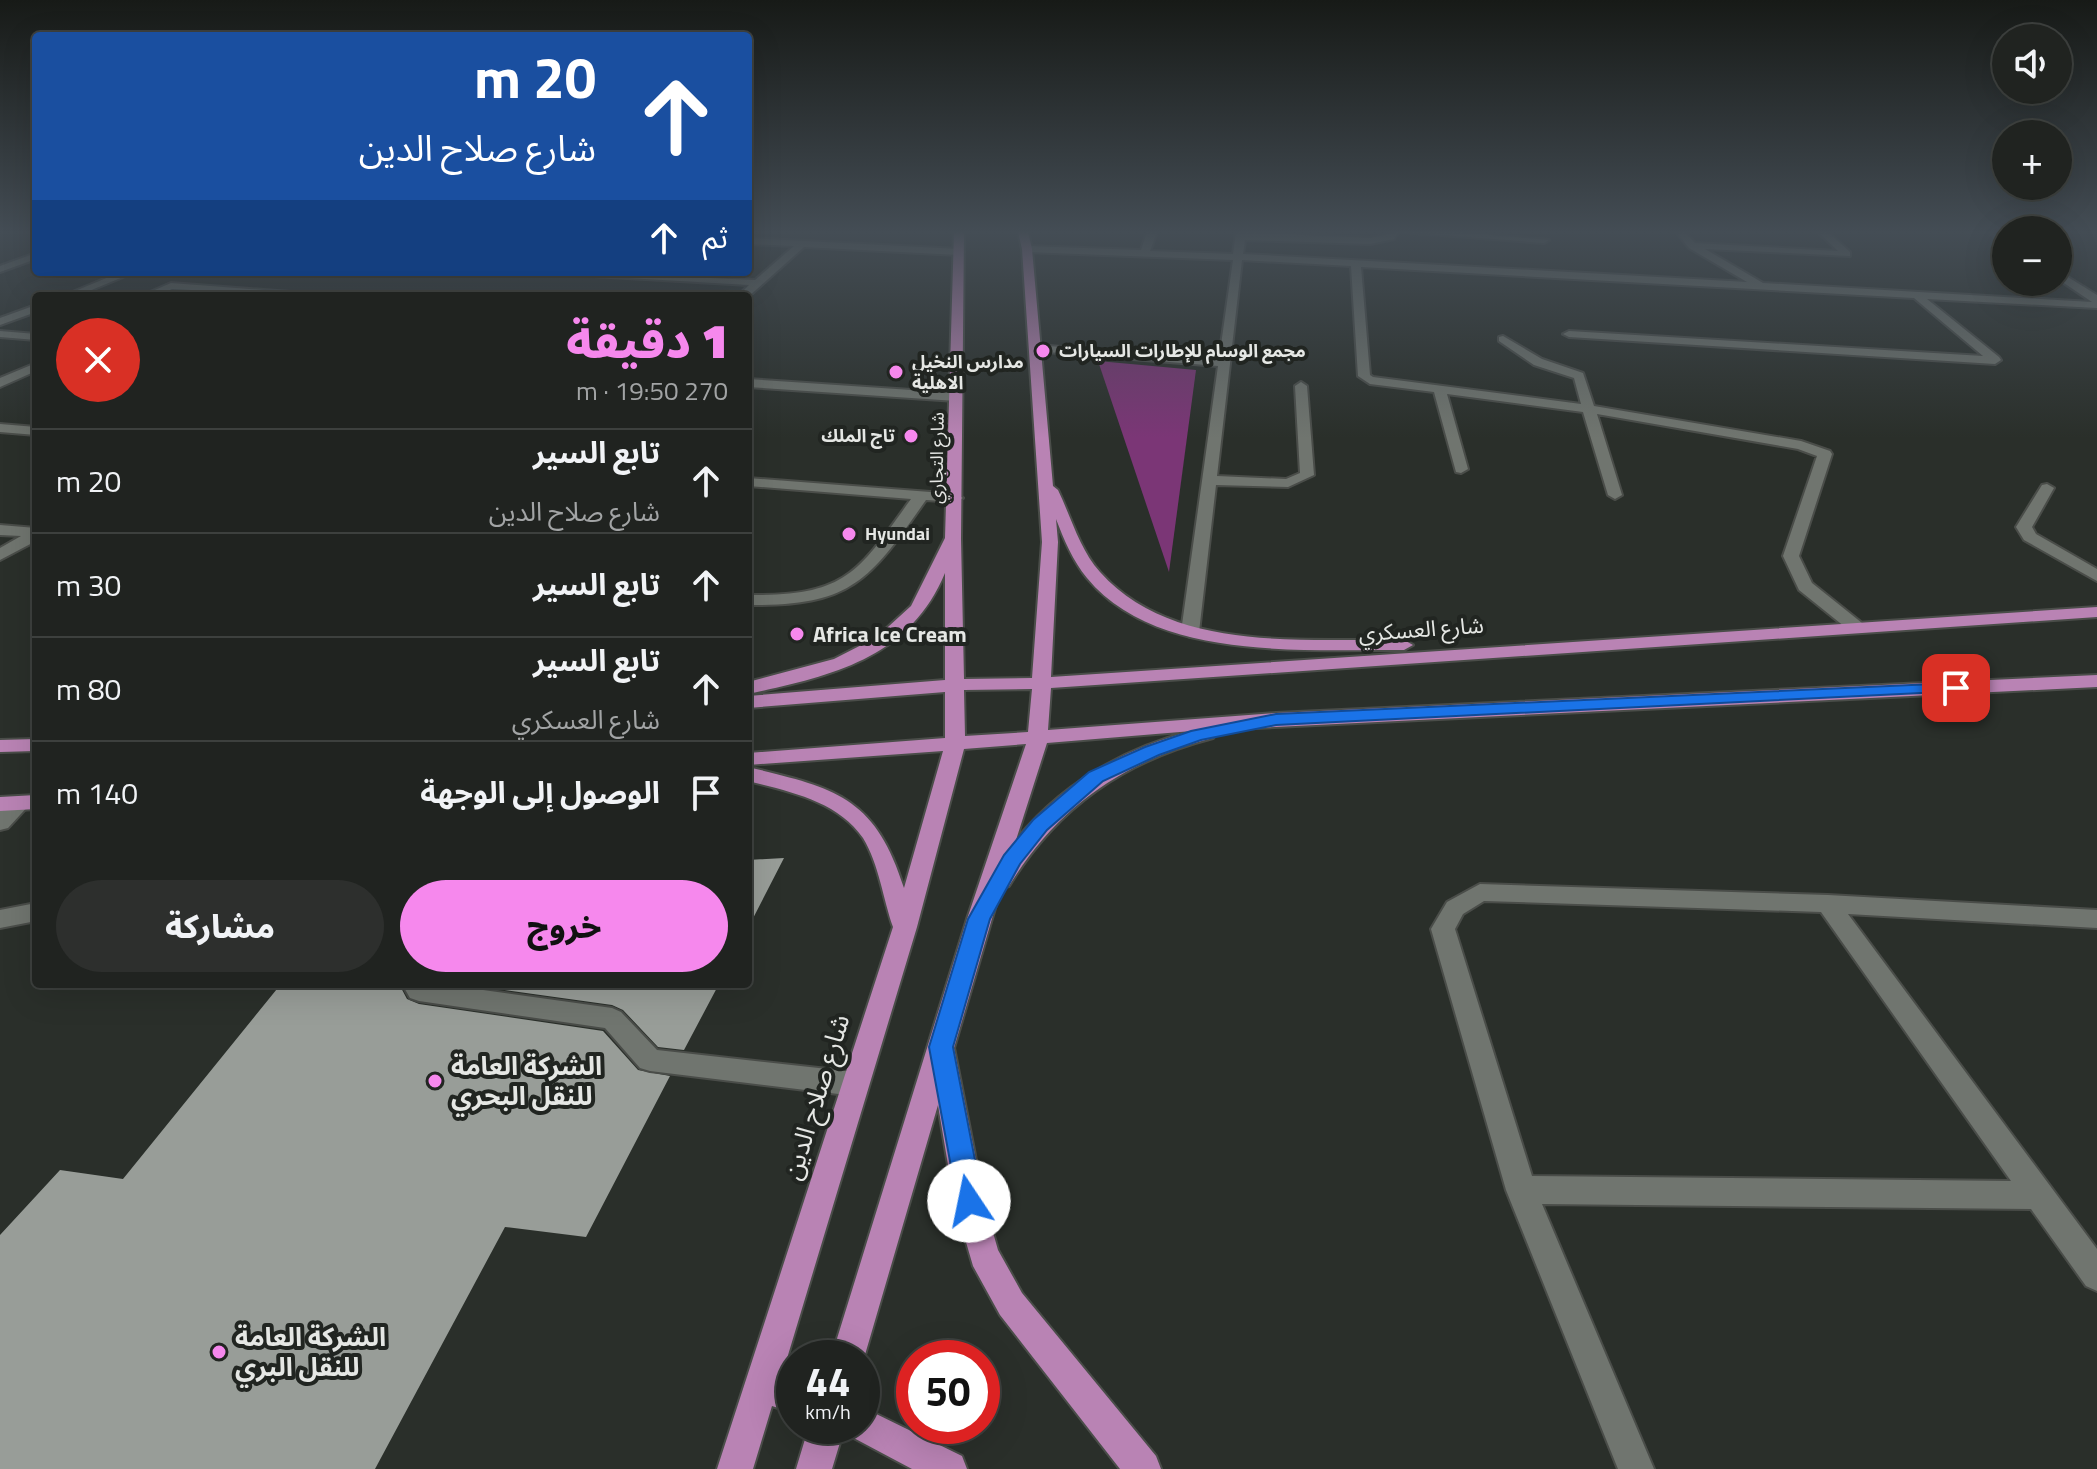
<!DOCTYPE html>
<html lang="ar">
<meta charset="utf-8">
<style>
:root{--surface:#202320;--page:#2d2f2d;--text:#f1f3f6;--muted:#a2a4a5;--line:#3d403e;--accent:#f688ed}
body{margin:0;font-family:"Titillium Web","Noto Sans Arabic",sans-serif;background:var(--page);color:var(--text);direction:rtl;height:100vh;display:flex;flex-direction:column;font-size:30px;white-space:nowrap}
*{box-sizing:border-box;margin:0}
p{font-size:26px;color:var(--muted)}
.icon{flex:none;width:44px;height:44px;fill:none;stroke:currentColor;stroke-width:2;stroke-linecap:round;stroke-linejoin:round}
.map{position:relative;flex:1;overflow:hidden;direction:ltr}
.details{position:absolute;left:32px;top:292px;width:720px;height:696px;display:flex;flex-direction:column;background:var(--surface);border-radius:8px;box-shadow:0 8px 32px #0002,0 0 0 2px var(--line);direction:rtl}
.details>*{flex:none}
.hud{position:absolute;left:32px;top:32px;width:720px;height:244px;border-radius:8px;box-shadow:0 8px 32px #0002,0 0 0 2px var(--line);direction:rtl;background:#1a4fa0;color:#fff;overflow:hidden}
.controls{position:absolute;left:1992px;top:24px;display:grid;gap:16px}
.controls a{display:grid;place-items:center;width:80px;height:80px;border-radius:50%;background:var(--surface);box-shadow:0 8px 32px #0002,0 0 0 2px var(--line);font-size:40px}
.speed{position:absolute;left:776px;top:1340px;display:flex;gap:16px;font-size:40px;font-weight:700;text-align:center}
.speed>*{display:grid;place-content:center;width:104px;height:104px;border-radius:50%;background:var(--surface);box-shadow:0 8px 32px #0002,0 0 0 2px var(--line);line-height:1}
.speed small{font-size:20px;font-weight:400}
.speed .limit{border:12px solid #d22;background:#fff;color:#111}
.pin{position:absolute;display:grid;place-items:center;width:68px;height:68px;color:#fff;margin:-34px;border-radius:16px;box-shadow:0 4px 12px #0006}
.me{position:absolute;width:88px;margin:-44px;rotate:349deg;stroke-linejoin:round;filter:drop-shadow(0 0 6px #0008)}
.turn{display:flex;align-items:center;gap:28px;height:168px;padding:0 24px;font-size:36px}
.turn .icon{width:104px;height:104px;stroke-width:2.5}
.turn b{display:block;font-size:56px;line-height:68px}
.then{display:flex;align-items:center;height:76px;padding:0 24px;background:#0003;gap:16px;font-size:30px}
.round{display:grid;place-items:center;flex:none;width:84px;height:84px;border-radius:42px;background:var(--page)}
.headline{display:flex;align-items:center;justify-content:space-between;height:136px;padding:0 24px}
h1{font-size:48px;font-weight:800;line-height:60px;color:var(--accent)}
.button{display:flex;gap:16px;margin-top:auto;padding:16px 24px}
.button a{flex:1;height:92px;border-radius:48px;background:var(--accent);color:#111;font-size:32px;font-weight:800;line-height:92px;text-align:center}
.button a+a{background:var(--page);color:var(--text)}
ul{padding:0;list-style:none}
li{display:flex;align-items:center;gap:24px;height:104px;padding:0 24px;border-top:2px solid var(--line)}
li div{flex:1}
li b{display:block;font-size:30px}
li em{font-style:normal}
.map>svg:first-child{display:block}
.green{fill:#7b3676}
.building{fill:#989d98}
.lines{fill:none;stroke-linecap:round;stroke-linejoin:round}
.minor-casing{stroke:#4a4d49;stroke-width:4}
.major-casing{stroke:#4a4d49;stroke-width:4}
.minor{fill:#70756f;fill-rule:evenodd}
.major{fill:#b983b4;fill-rule:evenodd}
.route{fill:#1a73e8;stroke:#114b97;stroke-width:2}
.poi-dot{fill:#f688ed;stroke:#212521;stroke-width:3}
.labels{text-anchor:middle;stroke-width:8;stroke-linejoin:round;paint-order:stroke}
.far-poi-label{font-size:18px;font-weight:bold;fill:#e5e7e4;stroke:#212521;text-anchor:start}
.far-street-label{font-size:18px;fill:#e5e7e4;stroke:#212521}
.street-label{font-size:22px;fill:#e5e7e4;stroke:#212521}
.poi-label{font-size:22px;font-weight:bold;fill:#e5e7e4;stroke:#212521;text-anchor:start}
.near-poi-label{font-size:26px;font-weight:bold;fill:#e5e7e4;stroke:#212521;text-anchor:start}
.near-street-label{font-size:26px;fill:#e5e7e4;stroke:#212521}
</style>
<div class="map">
<svg width="2097" height="1469" viewBox="0 0 2097 1469">
<rect width="100%" height="100%" fill="#2a2f2a"/>
<!-- green -->
<path class="green" d="M 1098,361 L 1196,370 L 1169,572 Z"/>
<!-- building -->
<path class="building" d="M 784,858 L 748,928 L 748,860 Z
M 281,984 L 399,984 L 407,999 L 419,1004 L 603,1031 L 638,1070 L 670,1076 L 586,1237 L 505,1227 L 375,1469 L 0,1469 L 0,1235 L 60,1170 L 123,1179 Z
M 462,984 L 719,984 L 684,1050 L 658,1047 L 623,1010 L 612,1005 Z"/>
<g class="lines">
<!-- minor casing -->
<g class="minor-casing">
<path id="minor" d="M 1147,232 L 1157,232 L 1150,251 L 1233,254 L 1236,232 L 1370,238 L 1398,232 L 1394,239 L 1370,244 L 1245,240 L 1243,254 L 1747,282 L 1689,248 L 1676,232 L 1685,232 L 1695,243 L 1838,251 L 1818,232 L 1828,232 L 1850,252 L 1850,256 L 1705,249 L 1763,283 L 2092,302 L 2058,279 L 2058,271 L 2097,295 L 2097,308 L 1927,299 L 1999,357 L 2001,360 L 1995,364 L 1569,337 L 1563,334 L 1569,331 L 1983,356 L 1914,298 L 1361,267 L 1370,375 L 1373,377 L 1581,404 L 1574,378 L 1534,365 L 1499,341 L 1499,337 L 1503,336 L 1542,359 L 1583,373 L 1594,406 L 1801,441 L 1830,451 L 1832,454 L 1799,556 L 1812,583 L 1862,623 L 1865,627 L 1856,632 L 1850,631 L 1799,590 L 1783,556 L 1817,456 L 1798,449 L 1597,414 L 1622,495 L 1615,499 L 1608,495 L 1583,412 L 1447,394 L 1468,469 L 1461,473 L 1456,472 L 1434,392 L 1370,384 L 1358,376 L 1351,266 L 1242,260 L 1217,476 L 1286,479 L 1300,473 L 1295,386 L 1301,382 L 1307,386 L 1314,475 L 1288,487 L 1216,485 L 1199,632 L 1190,637 L 1181,632 L 1218,366 L 1035,351 L 1029,348 L 1035,345 L 1219,359 L 1233,260 L 1027,252 L 1022,249 L 1027,246 L 1141,250 Z
M 1403,232 L 1456,232 L 1549,240 L 1544,243 Z
M 1988,232 L 1998,232 L 2006,237 L 2006,244 Z
M 748,238 L 959,249 L 964,252 L 959,255 L 804,247 L 748,297 L 738,296 L 749,285 L 576,275 L 571,272 L 755,280 L 794,246 L 748,244 Z
M 36,253 L 36,259 L 0,272 L 0,266 Z
M 121,272 L 135,272 L 77,296 L 63,296 Z
M 171,283 L 304,293 L 309,296 L 172,289 L 155,296 L 141,296 Z
M 36,305 L 36,312 L 0,325 L 0,318 Z
M 0,331 L 36,334 L 36,340 L 0,337 Z
M 36,363 L 36,371 L 0,387 L 0,378 Z
M 748,379 L 956,393 L 962,397 L 956,401 L 748,387 Z
M 0,424 L 36,427 L 36,435 L 0,432 Z
M 748,478 L 956,494 L 963,498 L 956,502 L 926,500 C 869,581 852,606 748,605 L 748,595 C 846,596 857,574 911,499 L 748,486 Z
M 2047,484 L 2054,488 L 2032,527 L 2036,534 L 2097,569 L 2097,581 L 2024,540 L 2016,527 L 2042,485 Z
M 0,525 L 36,528 L 36,541 L 0,560 L 0,548 L 21,536 L 0,535 Z
M 20,796 L 28,798 L 31,803 L 8,828 L 0,830 L 0,810 L 12,798 Z
M 1480,884 L 1828,895 L 2097,910 L 2097,928 L 1848,914 L 2097,1249 L 2097,1291 L 2086,1286 L 2031,1209 L 1542,1204 L 1654,1469 L 1618,1469 L 1506,1190 L 1431,929 L 1447,902 ZM 1484,901 L 1821,912 L 2011,1181 L 1532,1176 L 1455,929 L 1463,914 Z
M 36,903 L 36,921 L 0,928 L 0,910 Z
M 402,984 L 440,984 L 612,1008 L 621,1012 L 657,1050 L 855,1072 L 865,1076 L 869,1084 L 865,1092 L 855,1096 L 650,1071 L 640,1068 L 605,1028 L 419,1001 L 410,998 Z"/>
</g>
<!-- major casing -->
<g class="major-casing">
<path id="major" d="M 954,232 L 964,232 L 961,539 L 964,679 L 1032,678 L 1042,542 L 1022,249 L 1018,232 L 1028,232 L 1032,249 L 1053,486 L 1058,490 C 1071,517 1080,550 1100,572 C 1173,654 1306,638 1404,640 L 1413,645 L 1404,650 C 1306,649 1156,662 1087,578 C 1073,561 1064,540 1056,519 L 1058,542 L 1051,677 L 2097,607 L 2097,617 L 1051,688 L 1048,730 L 1276,713 L 2097,675 L 2097,687 L 1213,730 L 1216,734 L 1213,738 C 1124,761 1057,807 1009,886 L 1001,888 L 954,1048 L 984,1201 L 998,1250 L 1022,1293 L 1156,1456 L 1161,1469 L 1120,1469 L 1000,1315 L 973,1266 L 954,1201 L 938,1105 L 862,1365 L 862,1358 L 831,1358 L 967,919 L 1026,744 L 964,749 L 917,927 L 782,1375 L 794,1379 L 794,1413 L 772,1406 L 753,1469 L 717,1469 L 893,927 C 883,899 879,864 863,838 C 838,801 788,791 748,781 L 748,767 C 835,788 875,796 904,888 L 943,751 L 748,765 L 748,753 L 945,738 L 945,692 L 748,708 L 748,696 L 945,680 L 945,573 C 909,659 831,676 748,694 L 748,682 L 834,659 L 877,637 L 911,606 L 945,538 ZM 1032,689 L 1028,732 L 965,736 L 964,690 ZM 1192,731 C 1122,749 1062,784 1016,840 L 1047,743 Z
M 36,739 L 36,751 L 0,752 L 0,740 Z
M 36,795 L 36,809 L 0,811 L 0,797 Z
M 862,1407 L 962,1456 L 967,1469 L 912,1469 L 850,1436 L 845,1426 L 862,1426 Z
M 809,1426 L 845,1426 L 832,1469 L 796,1469 Z"/>
</g>
<!-- minor -->
<use href="#minor" class="minor"/>
<!-- major -->
<use href="#major" class="major"/>
</g>
<!-- sky -->
<linearGradient id="sky" x2="0" y2="1"><stop stop-color="#171a17"/><stop offset="0.53" stop-color="#444d55"/><stop offset="1" stop-color="#444d55" stop-opacity="0"/></linearGradient>
<rect width="2097" height="438" fill="url(#sky)"/>
<!-- route -->
<path class="route" d="M 1956,683 L 1962,684 L 1965,688 L 1962,691 L 1276,725 L 1201,740 L 1159,755 L 1103,781 L 1047,830 L 1020,864 L 990,919 L 953,1047 L 983,1201 L 979,1210 L 969,1214 L 959,1210 L 929,1047 L 968,919 L 1004,855 L 1033,820 L 1089,772 L 1145,747 L 1191,731 L 1276,714 Z"/>
<!-- markers -->
<g class="poi-dot">
<circle cx="1043" cy="351" r="8"/>
<circle cx="896" cy="372" r="8"/>
<circle cx="911" cy="436" r="8"/>
<circle cx="849" cy="534" r="8"/>
<circle cx="797" cy="634" r="8"/>
<circle cx="435" cy="1081" r="8"/>
<circle cx="219" cy="1352" r="8"/>
</g>
<g class="labels">
<!-- far-poi labels -->
<g class="far-poi-label">
<text x="1059" y="357">مجمع الوسام للإطارات السيارات</text>
<text x="912" y="368">مدارس النخيل<tspan x="912" dy="21">الاهلية</tspan></text>
<text x="895" y="442" text-anchor="end">تاج الملك</text>
<text x="865" y="540">Hyundai</text>
</g>
<!-- far-street labels -->
<g class="far-street-label">
<text transform="translate(937 458) rotate(-89)" y="6">شارع التجاري</text>
</g>
<!-- street labels -->
<g class="street-label">
<text transform="translate(1421 629) rotate(-4)" y="8">شارع العسكري</text>
</g>
<!-- poi labels -->
<g class="poi-label">
<text x="813" y="642">Africa Ice Cream</text>
</g>
<!-- near-poi labels -->
<g class="near-poi-label">
<text x="451" y="1075">الشركة العامة<tspan x="451" dy="30">للنقل البحري</tspan></text>
<text x="235" y="1346">الشركة العامة<tspan x="235" dy="30">للنقل البري</tspan></text>
</g>
<!-- near-street labels -->
<g class="near-street-label">
<text transform="translate(816 1097) rotate(-73)" y="9">شارع صلاح الدين</text>
</g>
</g>
</svg>
<div class="controls">
<a><svg class="icon" aria-label="sound" viewBox="0 0 24 24"><path d="M4 9h4l5-4v14l-5-4H4zM17 9q2 3 0 6"/></svg></a>
<a>+</a>
<a>−</a>
</div>
<div class="speed"><div>44<small>km/h</small></div><div class="limit">50</div></div>
<div class="pin" style="left:1956px;top:688px;background:#d93025"><svg class="icon" aria-label="arrive" viewBox="0 0 24 24"><path d="M6 21V4h12l-3 4 3 4H6"/></svg></div>
<svg class="me" style="left:969px;top:1201px" viewBox="-20 -20 40 40"><circle r="19" fill="#fff"/><path d="M0-13L10 11 0 6-10 11z" fill="#1a73e8"/></svg>
<div class="hud">
<div class="turn"><svg class="icon" aria-label="ahead" viewBox="0 0 24 24"><path d="M12 20V5M6 11l6-6 6 6"/></svg><div><b>20 m</b>شارع صلاح الدين</div></div>
<div class="then">ثم<svg class="icon" aria-label="ahead" viewBox="0 0 24 24"><path d="M12 20V5M6 11l6-6 6 6"/></svg></div>
</div>
<section class="details">
<div class="headline"><div><h1>1 دقيقة</h1><p>270 m · 19:50</p></div><a class="round" style="background:#d93025;color:#fff"><svg class="icon" aria-label="close" viewBox="0 0 24 24"><path d="M6 6l12 12M18 6L6 18"/></svg></a></div>
<ul>
<li><svg class="icon" aria-label="ahead" viewBox="0 0 24 24"><path d="M12 20V5M6 11l6-6 6 6"/></svg><div><b>تابع السير</b><p>شارع صلاح الدين</p></div><em>20 m</em></li>
<li><svg class="icon" aria-label="ahead" viewBox="0 0 24 24"><path d="M12 20V5M6 11l6-6 6 6"/></svg><div><b>تابع السير</b></div><em>30 m</em></li>
<li><svg class="icon" aria-label="ahead" viewBox="0 0 24 24"><path d="M12 20V5M6 11l6-6 6 6"/></svg><div><b>تابع السير</b><p>شارع العسكري</p></div><em>80 m</em></li>
<li><svg class="icon" aria-label="arrive" viewBox="0 0 24 24"><path d="M6 21V4h12l-3 4 3 4H6"/></svg><div><b>الوصول إلى الوجهة</b></div><em>140 m</em></li>
</ul>
<div class="button"><a>خروج</a><a>مشاركة</a></div>
</section>
</div>
